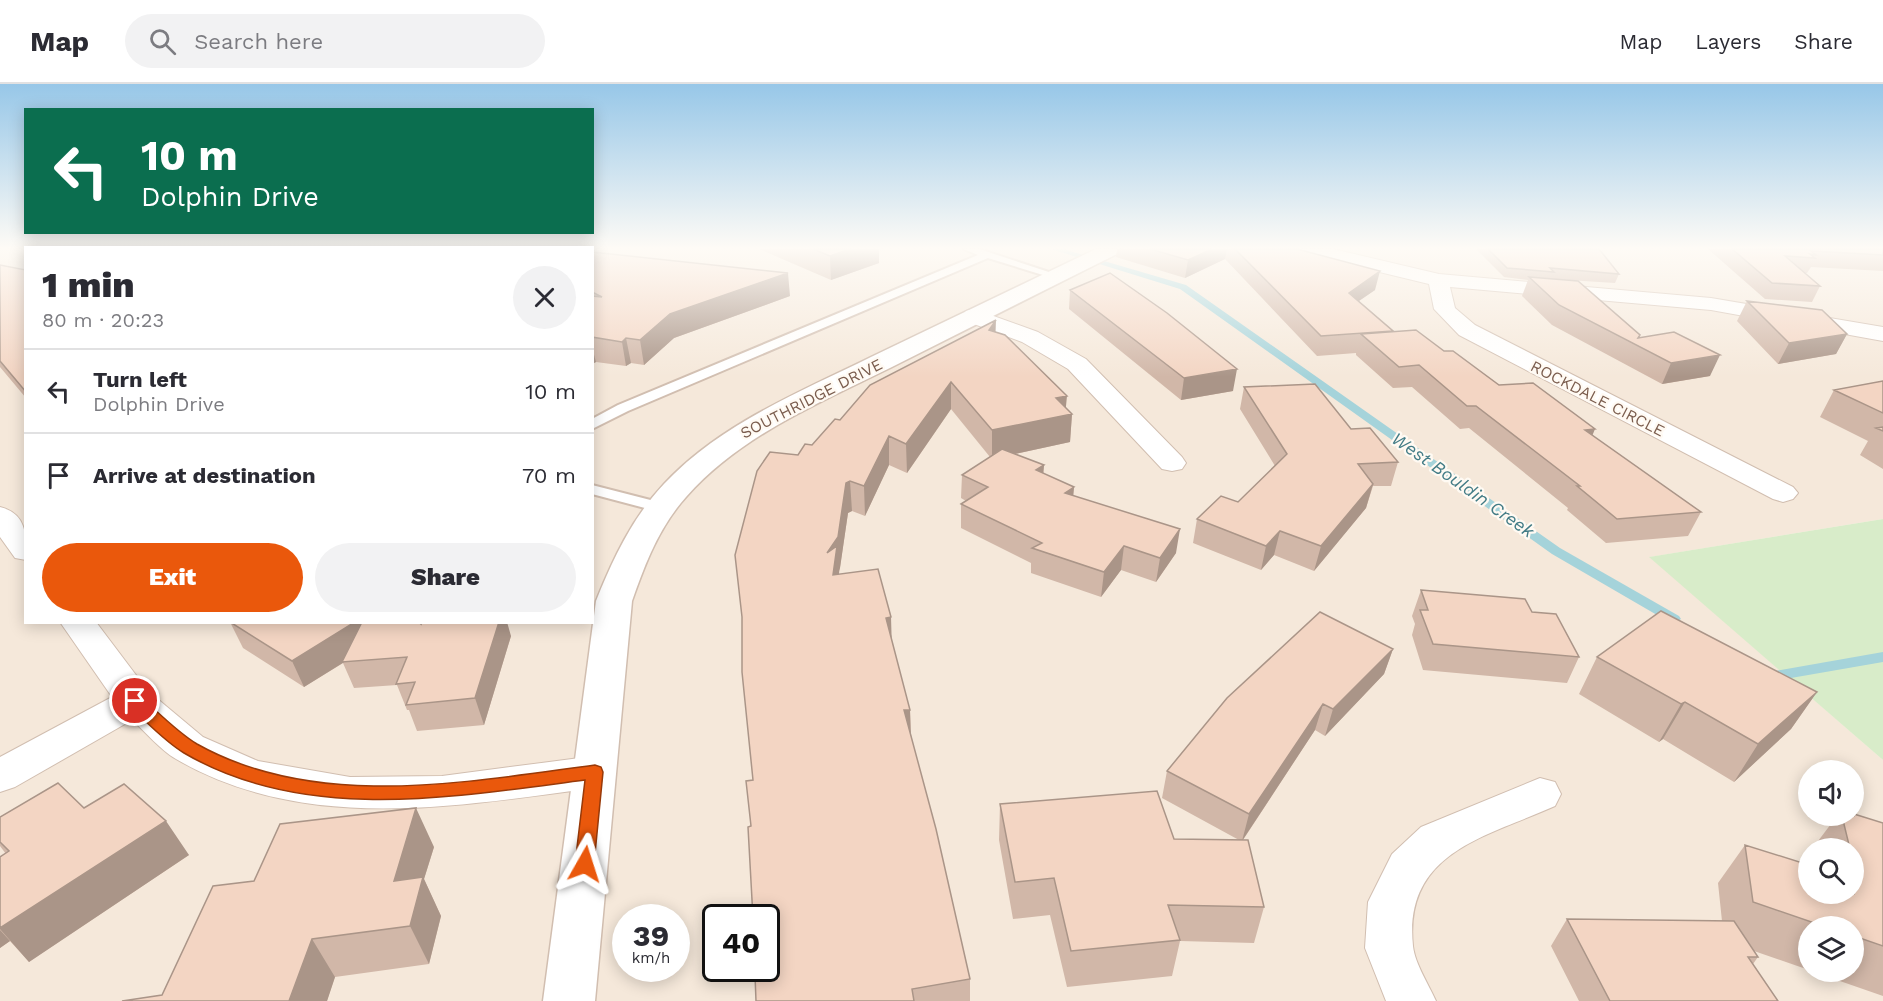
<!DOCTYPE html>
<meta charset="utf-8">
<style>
:root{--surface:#fff;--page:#f2f2f3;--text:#2b2b33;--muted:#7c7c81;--line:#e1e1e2;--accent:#ea580c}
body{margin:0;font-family:"Work Sans",sans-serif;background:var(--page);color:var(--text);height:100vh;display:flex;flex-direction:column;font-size:22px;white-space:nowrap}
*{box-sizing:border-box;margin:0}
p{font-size:20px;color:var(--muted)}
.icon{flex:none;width:33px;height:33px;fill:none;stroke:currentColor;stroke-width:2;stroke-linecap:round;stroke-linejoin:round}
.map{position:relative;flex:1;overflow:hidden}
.details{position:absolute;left:24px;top:162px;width:570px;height:378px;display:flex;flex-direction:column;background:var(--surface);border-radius:0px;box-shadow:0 3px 15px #0003}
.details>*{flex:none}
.hud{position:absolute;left:24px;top:24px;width:570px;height:126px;border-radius:0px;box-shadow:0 3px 15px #0003;background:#0b6e4f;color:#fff;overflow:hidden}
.fabs{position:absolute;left:1798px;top:676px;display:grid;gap:12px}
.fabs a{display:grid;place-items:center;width:66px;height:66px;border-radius:50%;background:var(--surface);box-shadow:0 3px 15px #0003;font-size:30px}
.speed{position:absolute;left:612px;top:820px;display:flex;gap:12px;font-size:30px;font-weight:700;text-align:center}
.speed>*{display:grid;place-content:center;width:78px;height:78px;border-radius:50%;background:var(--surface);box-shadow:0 3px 15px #0003;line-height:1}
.speed small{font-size:15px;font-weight:400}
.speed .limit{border:3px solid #111;border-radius:9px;background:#fff;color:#111}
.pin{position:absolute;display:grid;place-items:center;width:51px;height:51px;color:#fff;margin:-26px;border:3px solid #fff;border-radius:50%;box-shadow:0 2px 6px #0007}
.me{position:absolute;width:66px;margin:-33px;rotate:6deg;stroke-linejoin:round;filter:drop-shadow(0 0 4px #0008)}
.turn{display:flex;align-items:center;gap:21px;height:126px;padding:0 18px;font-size:27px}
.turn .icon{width:78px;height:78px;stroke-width:2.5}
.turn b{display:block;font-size:42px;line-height:51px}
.round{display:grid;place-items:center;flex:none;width:63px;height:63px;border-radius:32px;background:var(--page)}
.summary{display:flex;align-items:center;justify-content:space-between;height:102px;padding:0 18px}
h1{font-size:36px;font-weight:800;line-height:45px}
.cta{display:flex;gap:12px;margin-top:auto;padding:12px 18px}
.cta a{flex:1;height:69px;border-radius:36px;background:var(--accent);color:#fff;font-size:24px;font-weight:800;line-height:69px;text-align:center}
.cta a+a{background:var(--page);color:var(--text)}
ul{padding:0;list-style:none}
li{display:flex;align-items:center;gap:18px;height:84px;padding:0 18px;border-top:2px solid var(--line)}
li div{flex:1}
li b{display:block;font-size:22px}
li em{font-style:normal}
header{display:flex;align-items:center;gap:36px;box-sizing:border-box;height:84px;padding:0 30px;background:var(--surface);border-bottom:2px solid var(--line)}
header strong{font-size:28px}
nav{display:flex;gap:33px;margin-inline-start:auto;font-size:21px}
.search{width:420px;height:54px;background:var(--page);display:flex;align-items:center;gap:15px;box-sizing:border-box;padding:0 21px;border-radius:33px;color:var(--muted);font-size:22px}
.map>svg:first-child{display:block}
.residential{fill:#f5e8da;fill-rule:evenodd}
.green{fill:#d8ecc9}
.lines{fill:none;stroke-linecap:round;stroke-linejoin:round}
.stream{fill:#a5d3da;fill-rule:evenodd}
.service-casing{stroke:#d1beb0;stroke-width:4}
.minor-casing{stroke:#d1beb0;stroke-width:2}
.tertiary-casing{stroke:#d1beb0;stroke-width:3}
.service{fill:#fff;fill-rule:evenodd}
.minor{fill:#fff;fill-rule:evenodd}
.tertiary{fill:#fff;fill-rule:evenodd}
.wall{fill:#d1b7a8}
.shaded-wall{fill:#aa9588}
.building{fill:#f3d5c3;stroke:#aa9588;stroke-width:1.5}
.route{fill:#ea580c;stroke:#983908;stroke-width:1.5}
.labels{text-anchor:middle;stroke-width:4.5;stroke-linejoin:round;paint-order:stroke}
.street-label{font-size:16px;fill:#7a5c4d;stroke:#fffaf3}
.water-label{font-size:18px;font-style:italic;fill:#437c86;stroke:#fffaf3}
</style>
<header>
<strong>Map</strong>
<div class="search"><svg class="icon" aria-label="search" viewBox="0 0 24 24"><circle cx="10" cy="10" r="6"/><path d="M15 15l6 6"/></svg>Search here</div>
<nav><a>Map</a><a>Layers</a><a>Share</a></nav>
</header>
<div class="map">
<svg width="1883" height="917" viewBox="0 0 1883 917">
<rect width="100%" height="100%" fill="#fdf6ec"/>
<!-- residential -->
<path class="residential" d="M 0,165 L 25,165 L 26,538 L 592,538 L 593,165 L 1883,165 L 1883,435 L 1650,473 L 1883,676 L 1883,917 L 0,917 ZM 1809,687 L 1854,687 L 1854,732 L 1809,732 ZM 1809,765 L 1854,765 L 1854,810 L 1809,810 ZM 626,834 L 676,834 L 676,885 L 626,885 ZM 716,834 L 766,834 L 766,885 L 716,885 ZM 1809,843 L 1854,843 L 1854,888 L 1809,888 Z"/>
<!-- green -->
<path class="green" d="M 1883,435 L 1883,676 L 1649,473 Z"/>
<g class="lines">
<!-- stream -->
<path class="stream" d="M 1051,165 L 1063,165 L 1186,201 L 1560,464 L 1679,532 L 1681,535 L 1674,539 L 1669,538 L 1552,470 L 1180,205 Z
M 1883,568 L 1883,578 L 1773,597 L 1764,593 L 1762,590 L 1764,587 L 1769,585 L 1775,587 Z"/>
<!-- service casing -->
<g class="service-casing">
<path id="service" d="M 964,165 L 979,165 L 1061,192 L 1056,195 L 988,174 L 628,327 L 592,345 L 592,335 L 618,321 L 978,171 Z
M 592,401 L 666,420 L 668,423 L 660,428 L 592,410 Z"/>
</g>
<!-- minor casing -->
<g class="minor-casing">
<path id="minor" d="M 1298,165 L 1333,165 L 1439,190 L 1711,214 L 1883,243 L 1883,257 L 1711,226 L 1450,203 L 1455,224 L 1475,241 L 1793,403 L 1798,409 L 1793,415 L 1783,418 L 1773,415 L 1459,251 L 1434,225 L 1429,200 L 1301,169 Z
M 974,225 L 1038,248 L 1086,275 L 1182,373 L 1186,379 L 1182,385 L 1172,387 L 1162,385 L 1068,285 L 1022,258 L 966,237 L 963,232 L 966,227 Z
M 0,423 C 28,430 26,453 26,476 L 15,474 L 0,453 Z
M 60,538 L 96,538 L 148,607 L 203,653 L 258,677 L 350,693 L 442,692 L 595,672 L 609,677 L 615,688 L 609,699 L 595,704 C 456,722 305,750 176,675 C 160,666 146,648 132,636 L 15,703 L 0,708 L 0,673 L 112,613 Z
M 1540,694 L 1555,698 L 1561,710 L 1555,722 C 1486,753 1403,768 1413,862 C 1415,880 1429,901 1436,917 L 1386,917 L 1365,864 L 1368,818 L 1392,770 L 1421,743 Z"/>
</g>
<!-- tertiary casing -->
<g class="tertiary-casing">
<path id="tertiary" d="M 1096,165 L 1122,165 L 1119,169 C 1043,207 967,245 892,283 C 819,319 741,351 686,413 C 659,443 645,480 632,517 L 595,917 L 543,917 L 596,517 C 613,475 632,434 664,400 C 720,340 798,309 871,273 C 946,237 1021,201 1096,165 Z"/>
</g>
<!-- service -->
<use href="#service" class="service"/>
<!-- minor -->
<use href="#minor" class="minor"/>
<!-- tertiary -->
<use href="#tertiary" class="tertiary"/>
</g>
<!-- wall -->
<path class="wall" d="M 759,165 L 879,165 L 879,179 L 831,196 Z
M 1117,165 L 1297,165 L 1375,206 L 1359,217 L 1393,247 L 1444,267 L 1499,301 L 1592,351 L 1701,428 L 1688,452 L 1606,459 L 1567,426 L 1568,424 L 1469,344 L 1460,345 L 1412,303 L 1393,304 L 1356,271 L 1356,269 L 1317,272 L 1225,175 L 1185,194 L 1116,173 Z
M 1476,165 L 1599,165 L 1619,190 L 1615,199 L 1552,195 L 1639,254 L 1710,292 L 1662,300 L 1552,241 L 1522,212 L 1528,196 L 1504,193 Z
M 1708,165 L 1883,165 L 1883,187 L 1811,183 L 1807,189 L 1805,189 L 1820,202 L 1812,218 L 1765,215 Z
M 592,168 L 790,212 L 674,254 L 644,281 L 631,279 L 626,282 L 596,278 L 592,280 Z
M 0,181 L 26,186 L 26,314 L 0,283 Z
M 1070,206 L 1233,307 L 1181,316 L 1069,225 Z
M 1747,217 L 1847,250 L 1836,270 L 1778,280 L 1737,237 Z
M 995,248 L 1072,330 L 1070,358 L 1015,370 L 1044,381 L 1043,390 L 1074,403 L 1073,412 L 1176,469 L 1156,498 L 1121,486 L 1101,513 L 1031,489 L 1031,479 L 961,444 L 961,420 L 966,417 L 961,414 L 962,391 L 990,373 L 951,325 L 907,389 L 889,381 L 865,432 L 852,427 L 848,429 L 839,490 L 891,533 L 891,555 L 910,626 L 911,651 L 970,895 L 970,917 L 756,917 L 757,891 L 751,742 L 753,696 L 798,371 L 812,361 L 840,336 Z
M 1883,297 L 1883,385 L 1860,371 L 1868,357 L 1820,333 L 1834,306 Z
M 1244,303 L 1351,345 L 1398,378 L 1391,402 L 1373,402 L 1366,424 L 1314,487 L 1274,471 L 1261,486 L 1193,459 L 1197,435 L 1238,418 L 1275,382 L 1240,325 Z
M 1421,506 L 1532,528 L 1579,573 L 1567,599 L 1423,586 L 1412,551 L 1415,540 L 1412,532 Z
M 230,538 L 421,540 L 511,552 L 484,641 L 417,647 L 409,626 L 407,626 L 397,601 L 354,604 L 343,579 L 304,603 L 243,564 Z
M 1393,565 L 1384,590 L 1325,652 L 1315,646 L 1243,756 L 1264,823 L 1254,859 L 1180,857 L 1172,892 L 1067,903 L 1050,831 L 1013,835 L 999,756 L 1000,720 L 1174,755 L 1239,756 L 1162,714 L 1167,687 Z
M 1597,573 L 1817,608 L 1791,645 L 1734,698 L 1663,655 L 1659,658 L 1579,610 Z
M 84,724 L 189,771 L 29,878 L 10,857 L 0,864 L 0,773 L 6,770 L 0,762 L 0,733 Z
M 1837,732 L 1854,732 L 1883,739 L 1883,912 L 1814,888 L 1854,888 L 1854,843 L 1809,843 L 1809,886 L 1754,867 L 1758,873 L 1753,880 L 1778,917 L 1579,917 L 1551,862 L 1567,835 L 1722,837 L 1718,799 L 1745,761 L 1854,810 L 1854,765 L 1812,765 Z
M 434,763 L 424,795 L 441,832 L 429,880 L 335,893 L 327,917 L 122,917 L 162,911 L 254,797 Z"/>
<!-- shaded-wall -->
<path class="shaded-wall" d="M 850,165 L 879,165 L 879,179 L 831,196 L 830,172 Z
M 1212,165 L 1227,165 L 1225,175 L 1185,194 L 1188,176 Z
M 1380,187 L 1375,206 L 1344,227 L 1349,209 Z
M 788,189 L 790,212 L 674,254 L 644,281 L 640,256 L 670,230 Z
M 996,236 L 995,262 L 989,246 Z
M 1847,250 L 1836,270 L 1778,280 L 1789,259 Z
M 626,254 L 631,279 L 626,282 L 622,258 Z
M 592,263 L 596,278 L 592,280 Z
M 1720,271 L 1710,292 L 1662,300 L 1671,279 Z
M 1237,285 L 1233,307 L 1181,316 L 1184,294 Z
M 951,298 L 951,325 L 907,389 L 906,360 Z
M 1067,312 L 1065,332 L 1072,330 L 1070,358 L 992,375 L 992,346 L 1056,314 Z
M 1595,345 L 1586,367 L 1585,346 Z
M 889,352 L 889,381 L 865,432 L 864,402 Z
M 1044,381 L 1042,405 L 1036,386 Z
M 850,397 L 852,427 L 848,429 L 840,484 L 839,487 L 839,494 L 835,523 L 827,469 L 846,399 Z
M 1373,400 L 1366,424 L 1314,487 L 1321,462 Z
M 1074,403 L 1072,426 L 1065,409 Z
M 1180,445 L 1176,469 L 1156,498 L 1160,474 Z
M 1280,447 L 1274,471 L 1261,486 L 1266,462 Z
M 1124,462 L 1121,486 L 1101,513 L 1104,488 Z
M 891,533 L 892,566 L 886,534 Z
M 355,538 L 367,538 L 375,559 L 304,603 L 292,577 Z
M 499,538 L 507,538 L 511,552 L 484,641 L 475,614 Z
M 1393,565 L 1384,590 L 1325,652 L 1333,625 Z
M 1817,608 L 1791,645 L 1734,698 L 1758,660 Z
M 1685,618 L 1663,655 L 1659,658 L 1681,620 Z
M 1323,620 L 1315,646 L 1242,757 L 1249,730 Z
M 904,626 L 910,626 L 911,659 Z
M 416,724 L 434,763 L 424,795 L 441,832 L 429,880 L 410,842 L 394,797 Z
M 166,737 L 189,771 L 29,878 L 0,845 L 0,844 Z
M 0,846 L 10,857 L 0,864 Z
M 312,855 L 335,893 L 327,917 L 289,917 Z"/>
<!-- building -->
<path class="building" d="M 813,165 L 850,165 L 830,172 Z
M 1150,165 L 1212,165 L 1188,176 Z
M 1235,165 L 1297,165 L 1380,187 L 1349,209 L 1393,247 L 1321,252 Z
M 1488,165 L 1599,165 L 1619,190 L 1550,184 L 1554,188 L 1507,184 Z
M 1732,165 L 1883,165 L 1883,171 L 1811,167 L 1816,171 L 1810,170 L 1815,174 L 1785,172 L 1820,202 L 1772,199 Z
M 592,168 L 788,189 L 670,230 L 640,256 L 626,254 L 622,258 L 592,253 L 592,212 L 602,213 L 592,208 Z
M 0,181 L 26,186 L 26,308 L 0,277 Z
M 1110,189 L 1167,229 L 1237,285 L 1184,294 L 1070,206 Z
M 1529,193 L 1578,197 L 1640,251 L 1638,254 L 1674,248 L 1720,271 L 1671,279 L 1559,221 Z
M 1747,217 L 1822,226 L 1847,250 L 1789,259 Z
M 996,236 L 989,246 L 1005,251 L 1067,312 L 1056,314 L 1072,330 L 992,346 L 951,298 L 906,360 L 889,352 L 864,402 L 850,397 L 846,399 L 838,453 L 827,469 L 837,462 L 833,491 L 878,485 L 891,533 L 886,534 L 910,626 L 904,626 L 936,745 L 970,895 L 912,905 L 914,917 L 756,917 L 755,891 L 757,891 L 756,885 L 766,885 L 766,834 L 753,834 L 748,743 L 751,742 L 746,697 L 753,696 L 742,588 L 742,533 L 735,471 L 757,387 L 770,368 L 798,371 L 805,360 L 812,361 L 835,335 L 840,336 L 870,301 Z
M 1416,246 L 1444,267 L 1453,267 L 1499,301 L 1533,299 L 1595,345 L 1585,346 L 1701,428 L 1617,435 L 1577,402 L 1580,402 L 1476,322 L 1467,322 L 1419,281 L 1399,283 L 1361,250 Z
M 1883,297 L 1883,329 L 1834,306 Z
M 1315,300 L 1351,345 L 1370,344 L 1398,378 L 1358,380 L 1373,400 L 1321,462 L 1280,447 L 1266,462 L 1197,435 L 1221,412 L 1238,418 L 1287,370 L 1244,303 Z
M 1883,343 L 1883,347 L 1876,344 Z
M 1002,365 L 1044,381 L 1036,386 L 1074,403 L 1065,409 L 1180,445 L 1160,474 L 1124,462 L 1104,488 L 1032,464 L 1042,459 L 961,420 L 988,403 L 962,391 Z
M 1421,506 L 1525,515 L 1532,528 L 1556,530 L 1579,573 L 1433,560 L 1420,526 L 1428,526 Z
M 1661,527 L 1817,608 L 1758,660 L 1685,618 L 1681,620 L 1597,573 Z
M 1320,528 L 1393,565 L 1333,625 L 1323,620 L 1249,730 L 1167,687 L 1227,614 Z
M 230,538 L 355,538 L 292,577 Z
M 362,538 L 418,538 L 421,540 L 421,538 L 499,538 L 475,614 L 406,621 L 415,598 L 396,600 L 407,573 L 342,578 Z
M 58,699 L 84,724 L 124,700 L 166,737 L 0,844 L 0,773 L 9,767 L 0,758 L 0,733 Z
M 1157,707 L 1174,755 L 1248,756 L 1264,823 L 1168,821 L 1180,856 L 1071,867 L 1054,794 L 1015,798 L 1000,720 Z
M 416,724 L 394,797 L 423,793 L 410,842 L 312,855 L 289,917 L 122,917 L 162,911 L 213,802 L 254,797 L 280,740 Z
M 1854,730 L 1883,739 L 1883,862 L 1854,852 L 1854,843 L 1826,843 L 1753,818 L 1745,761 L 1809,781 L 1809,810 L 1854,810 L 1854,765 L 1850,765 L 1842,732 L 1854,732 Z
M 1829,760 L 1845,765 L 1830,765 Z
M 1567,835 L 1734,837 L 1758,873 L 1748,873 L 1778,917 L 1610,917 Z"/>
<!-- sky -->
<linearGradient id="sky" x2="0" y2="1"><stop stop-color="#97c7e8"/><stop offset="0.56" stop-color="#fefbf6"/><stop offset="1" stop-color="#fefbf6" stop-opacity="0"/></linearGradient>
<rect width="1883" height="293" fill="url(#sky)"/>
<!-- route -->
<path class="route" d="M 135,612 L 141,613 C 158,628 177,648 197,660 C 316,727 466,698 595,681 L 601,683 L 603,688 L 594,780 L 591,785 L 585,788 L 578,785 L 575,780 L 585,696 C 454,713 305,740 184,669 C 164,657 146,637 129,622 L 126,617 Z"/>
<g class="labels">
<!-- street labels -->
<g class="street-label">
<text transform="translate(811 314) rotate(-27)" y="6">SOUTHRIDGE DRIVE</text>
<text transform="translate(1598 314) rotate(27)" y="6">ROCKDALE CIRCLE</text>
</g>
<!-- water labels -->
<g class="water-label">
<text transform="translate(1463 401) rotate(35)" y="6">West Bouldin Creek</text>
</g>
</g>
</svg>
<div class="fabs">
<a><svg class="icon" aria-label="sound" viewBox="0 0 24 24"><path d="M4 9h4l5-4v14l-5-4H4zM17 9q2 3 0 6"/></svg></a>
<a><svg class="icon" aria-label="search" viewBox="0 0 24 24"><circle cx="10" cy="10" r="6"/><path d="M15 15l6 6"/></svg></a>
<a><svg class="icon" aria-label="layers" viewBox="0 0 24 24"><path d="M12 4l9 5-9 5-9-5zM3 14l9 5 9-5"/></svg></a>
</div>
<div class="speed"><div>39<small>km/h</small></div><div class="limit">40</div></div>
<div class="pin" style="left:135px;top:617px;background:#d93025"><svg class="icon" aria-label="arrive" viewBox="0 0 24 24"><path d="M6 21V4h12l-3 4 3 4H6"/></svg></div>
<svg class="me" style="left:585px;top:780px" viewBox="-20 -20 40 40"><path d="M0-17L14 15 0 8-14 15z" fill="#ea580c" stroke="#fff" stroke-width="4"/></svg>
<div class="hud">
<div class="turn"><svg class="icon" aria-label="left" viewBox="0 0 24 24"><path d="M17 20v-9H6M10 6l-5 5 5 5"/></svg><div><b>10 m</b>Dolphin Drive</div></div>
</div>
<section class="details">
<div class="summary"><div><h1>1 min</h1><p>80 m · 20:23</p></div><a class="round"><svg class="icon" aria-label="close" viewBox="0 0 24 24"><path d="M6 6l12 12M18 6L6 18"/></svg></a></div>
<ul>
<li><svg class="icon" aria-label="left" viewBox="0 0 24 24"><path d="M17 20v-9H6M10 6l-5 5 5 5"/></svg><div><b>Turn left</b><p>Dolphin Drive</p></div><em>10 m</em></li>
<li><svg class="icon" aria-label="arrive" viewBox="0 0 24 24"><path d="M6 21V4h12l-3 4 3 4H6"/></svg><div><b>Arrive at destination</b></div><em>70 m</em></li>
</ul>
<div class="cta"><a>Exit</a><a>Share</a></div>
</section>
</div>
